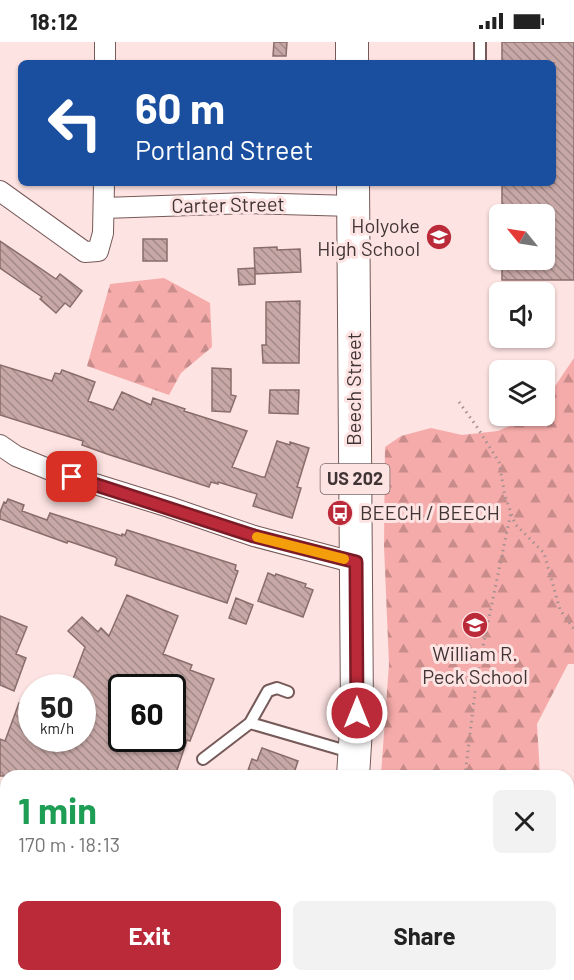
<!DOCTYPE html>
<meta charset="utf-8">
<style>
:root{--surface:#fff;--page:#f2f2f2;--text:#222;--muted:#767676;--accent:#bb2a39}
body{margin:0;font-family:Barlow,sans-serif;background:var(--page);color:var(--text);height:100vh;display:flex;flex-direction:column;font-size:22px;white-space:nowrap}
*{box-sizing:border-box;margin:0}
p{font-size:20px;color:var(--muted)}
.icon{flex:none;width:33px;height:33px;fill:none;stroke:currentColor;stroke-width:2;stroke-linecap:round;stroke-linejoin:round}
.map{position:relative;flex:1;overflow:hidden}
.details{position:absolute;left:0px;top:728px;width:574px;height:212px;display:flex;flex-direction:column;background:var(--surface);border-radius:18px 18px 0 0;box-shadow:0 2px 4px #0004}
.details>*{flex:none}
.hud{position:absolute;left:18px;top:18px;width:538px;height:126px;border-radius:9px;box-shadow:0 2px 4px #0004;background:#1a4fa0;color:#fff;overflow:hidden}
.needle{width:39px;rotate:300deg}
.fabs{position:absolute;left:489px;top:162px;display:grid;gap:12px}
.fabs a{display:grid;place-items:center;width:66px;height:66px;border-radius:9px;background:var(--surface);box-shadow:0 2px 4px #0004;font-size:30px}
.speed{position:absolute;left:18px;top:632px;display:flex;gap:12px;font-size:30px;font-weight:700;text-align:center}
.speed>*{display:grid;place-content:center;width:78px;height:78px;border-radius:50%;background:var(--surface);box-shadow:0 2px 4px #0004;line-height:1}
.speed small{font-size:15px;font-weight:400}
.speed .limit{border:3px solid #111;border-radius:9px;background:#fff;color:#111}
.pin{position:absolute;display:grid;place-items:center;width:51px;height:51px;color:#fff;margin:-26px;border-radius:12px;box-shadow:0 3px 9px #0006}
.me{position:absolute;width:66px;margin:-33px;rotate:0deg;stroke-linejoin:round;filter:drop-shadow(0 0 4px #0008)}
.turn{display:flex;align-items:center;gap:21px;height:126px;padding:0 18px;font-size:27px}
.turn .icon{width:78px;height:78px;stroke-width:2.5}
.turn b{display:block;font-size:42px;line-height:51px}
.round{display:grid;place-items:center;flex:none;width:63px;height:63px;border-radius:9px;background:var(--page)}
.summary{display:flex;align-items:center;justify-content:space-between;height:102px;padding:0 18px}
h1{font-size:36px;font-weight:700;line-height:45px;color:#1e9e55}
.action{display:flex;gap:12px;margin-top:auto;padding:12px 18px}
.action a{flex:1;height:69px;border-radius:9px;background:var(--accent);color:#fff;font-size:24px;font-weight:700;line-height:69px;text-align:center}
.action a+a{background:var(--page);color:var(--text)}
.status{display:flex;justify-content:space-between;align-items:center;height:42px;padding:0 30px;background:var(--surface);direction:ltr}
.status svg{height:16px;fill:currentColor}
.map>svg:first-child{display:block}
.forest{fill:url(#forest-firs)}
.building{fill:url(#building-back-hatch);stroke:#896d6b;stroke-width:1.5;fill-rule:evenodd}
.lines{fill:none;stroke-linecap:round;stroke-linejoin:round}
.service-casing{stroke:#765a59;stroke-width:14}
.minor-casing{stroke:#765a59;stroke-width:22}
.primary-casing{stroke:#765a59;stroke-width:34}
.path{stroke:#a59190;stroke-width:3;stroke-dasharray:1.5 4.5;stroke-linecap:butt}
.service{stroke:#fff;stroke-width:10}
.minor{stroke:#fff;stroke-width:20}
.primary{stroke:#fff;stroke-width:32}
.route-casing{stroke:#7a1b25;stroke-width:15}
.route{stroke:#bb2a39;stroke-width:10}
.slow{stroke:#f59e0b;stroke-width:10}
.labels{text-anchor:middle;stroke-width:6;stroke-linejoin:round;paint-order:stroke}
.shield{fill:#fde3e2;stroke:#796868;stroke-width:1.5}
.shield-label{font-size:18px;font-weight:bold;fill:#413434}
.street-label{font-size:20px;fill:#413434;stroke:#fde3e2}
.poi-label{font-size:20px;fill:#413434;stroke:#fde3e2;text-anchor:end}
</style>
<div class="status"><b>18:12</b><svg viewBox="0 0 49 12"><path d="M0 12V9h3v3zM5 12V6h3v6zM10 12V3h3v9zM15 12V0h3v12zM26 1h20v11H26zM47 4h2v5h-2z"/></svg></div>
<div class="map">
<svg width="574" height="938" viewBox="0 0 574 938">
<defs>
<pattern id="forest-firs" width="22" height="20" patternUnits="userSpaceOnUse" patternTransform="scale(1.5)"><rect width="22" height="20" fill="#f5aba9"/><path d="M5 1l3.5 6h-7zM16 11l3.5 6h-7z" fill="#c88c8a"/></pattern>
<pattern id="building-back-hatch" width="6" height="6" patternUnits="userSpaceOnUse" patternTransform="scale(1.5)"><rect width="6" height="6" fill="#c7a8a7"/><path d="M-1 5l2 2M0 0l6 6M5-1l2 2" fill="none" stroke="#a38a89"/></pattern>
</defs>
<rect width="100%" height="100%" fill="#fde3e2"/>
<!-- forest -->
<path class="forest" d="M 164,236 L 210,261 L 212,305 L 181,331 L 169,353 L 87,324 L 110,242 Z
M 574,316 L 574,622 L 568,622 L 537,682 L 540,733 L 381,733 L 389,622 L 384,504 L 385,405 L 401,394 L 431,386 L 462,393 L 498,389 L 533,374 L 544,374 L 545,359 Z
M 340,933 L 561,933 L 565,938 L 338,938 Z"/>
<!-- building -->
<path class="building" d="M 274,0 L 287,0 L 286,14 L 273,14 Z
M 502,0 L 574,0 L 574,238 L 502,238 L 502,218 L 544,218 L 544,172 L 502,172 L 502,141 L 554,141 L 554,21 L 502,19 Z
M 143,197 L 167,197 L 167,219 L 143,219 Z
M 0,199 L 56,237 L 60,232 L 82,249 L 70,265 L 65,261 L 56,271 L 40,257 L 42,255 L 0,226 Z
M 277,205 L 277,208 L 300,207 L 301,230 L 255,232 L 254,206 Z
M 255,226 L 255,242 L 239,243 L 238,227 Z
M 300,259 L 299,321 L 263,321 L 262,303 L 266,303 L 266,260 Z
M 0,323 L 52,339 L 55,331 L 60,332 L 62,328 L 95,340 L 88,359 L 113,368 L 122,350 L 151,363 L 153,356 L 185,367 L 184,369 L 247,389 L 232,425 L 262,435 L 265,435 L 277,399 L 290,403 L 290,400 L 309,406 L 297,445 L 301,446 L 292,476 L 253,464 L 257,452 L 218,440 L 218,442 L 211,440 L 209,445 L 107,412 L 82,403 L 83,399 L 0,373 Z
M 212,326 L 231,327 L 231,353 L 236,354 L 230,370 L 212,369 Z
M 270,348 L 299,348 L 298,372 L 269,371 Z
M 8,457 L 24,463 L 22,469 L 47,478 L 50,471 L 122,494 L 122,492 L 125,493 L 127,488 L 236,523 L 235,528 L 238,529 L 227,561 L 115,523 L 117,517 L 115,515 L 68,499 L 67,501 L 0,477 L 0,470 L 4,460 L 6,461 Z
M 268,531 L 275,534 L 276,532 L 306,542 L 305,545 L 313,548 L 303,575 L 258,559 Z
M 127,553 L 178,574 L 163,612 L 192,623 L 190,628 L 214,637 L 190,699 L 187,698 L 175,734 L 0,734 L 0,697 L 5,699 L 19,661 L 32,666 L 32,696 L 82,696 L 82,645 L 70,645 L 85,605 L 68,589 L 82,575 L 98,590 L 101,586 L 109,594 ZM 122,645 L 172,645 L 172,696 L 122,696 Z
M 236,556 L 253,563 L 246,582 L 229,576 Z
M 0,574 L 27,585 L 16,612 L 26,616 L 14,649 L 0,643 Z
M 262,706 L 298,719 L 293,734 L 246,734 L 252,717 L 257,719 Z"/>
<g class="lines">
<!-- service casing -->
<g class="service-casing">
<path id="service" d="M 480,0 L 480,21
M 250,681 L 350,710
M 203,717 L 250,681 L 268,649 L 277,646 L 288,650
M 568,875 L 574,867
M 28,938 L 30,933
M 93,938 L 95,933
M 543,938 L 544,933"/>
</g>
<!-- minor casing -->
<g class="minor-casing">
<path id="minor" d="M 105,0 L 105,21
M 0,149 L 85,210 L 98,209 L 103,191 L 104,141
M 104,166 L 249,161 L 353,164
M 0,403 L 16,414 L 53,429 L 169,465 L 254,494 L 356,521"/>
</g>
<!-- primary casing -->
<g class="primary-casing">
<path id="primary" d="M 352,0 L 352,21
M 353,141 L 357,671 L 353,734
M 308,938 L 309,933"/>
</g>
<!-- path -->
<path class="path" d="M 459,360 L 477,385 L 499,420 L 505,454 L 515,482 L 544,511 L 560,568 L 574,587
M 465,734 L 477,633 L 511,470
M 474,938 L 475,933"/>
<!-- service -->
<use href="#service" class="service"/>
<!-- minor -->
<use href="#minor" class="minor"/>
<!-- primary -->
<use href="#primary" class="primary"/>
</g>
<g class="lines">
<!-- route casing -->
<g class="route-casing">
<path id="route" d="M 72,435 L 254,494 L 356,520 L 357,671"/>
</g>
<!-- route -->
<use href="#route" class="route"/>
<!-- slow -->
<path class="slow" d="M 257,495 L 344,517"/>
</g>
<!-- icons -->
<defs>
<g id="school-disc" transform="scale(1.35)"><circle r="9.5" fill="#bb2a39" stroke="#fde3e2"/><path d="M0-5L7-2L0 1L-7-2ZM-4 1L0 2.5L4 1V4Q0 6-4 4Z" fill="#fff"/></g>
<g id="bus-disc" transform="scale(1.35)"><circle r="9.5" fill="#bb2a39" stroke="#fde3e2"/><path d="M-5-6H5V4H4V6H2V4H-2V6H-4V4H-5ZM-3.5-4V0h7V-4ZM-3.5 1.2v1.5H-2V1.2ZM2 1.2v1.5H3.5V1.2Z" fill="#fff"/></g>
</defs>
<g fill-rule="evenodd">
<use href="#school-disc" x="439" y="195"/>
<use href="#bus-disc" x="340" y="471"/>
<use href="#school-disc" x="475" y="583"/>
</g>
<g class="labels">
<!-- shield labels -->
<rect class="shield" x="320.5" y="422" width="69" height="30" rx="4.5"/>
<g class="shield-label">
<text x="355" y="443">US 202</text>
</g>
<!-- street labels -->
<g class="street-label">
<text transform="translate(228 163) rotate(-1)" y="7">Carter Street</text>
<text transform="translate(354 347) rotate(-90)" y="7">Beech Street</text>
</g>
<!-- poi labels -->
<g class="poi-label">
<text x="420" y="191">Holyoke<tspan x="420" dy="23">High School</tspan></text>
<text x="360" y="478" text-anchor="start">BEECH / BEECH</text>
<text x="475" y="619" text-anchor="middle">William R.<tspan x="475" dy="23">Peck School</tspan></text>
</g>
</g>
</svg>
<div class="fabs">
<a><svg class="needle" viewBox="-14 -14 28 28"><path d="M0-13l5 13h-10z" fill="#e53935"/><path d="M0 13l5-13h-10z" fill="#767676"/></svg></a>
<a><svg class="icon" aria-label="sound" viewBox="0 0 24 24"><path d="M4 9h4l5-4v14l-5-4H4zM17 9q2 3 0 6"/></svg></a>
<a><svg class="icon" aria-label="layers" viewBox="0 0 24 24"><path d="M12 4l9 5-9 5-9-5zM3 14l9 5 9-5"/></svg></a>
</div>
<div class="speed"><div>50<small>km/h</small></div><div class="limit">60</div></div>
<div class="pin" style="left:72px;top:435px;background:#d93025"><svg class="icon" aria-label="arrive" viewBox="0 0 24 24"><path d="M6 21V4h12l-3 4 3 4H6"/></svg></div>
<svg class="me" style="left:357px;top:671px" viewBox="-20 -20 40 40"><circle r="17" fill="#bb2a39" stroke="#fff" stroke-width="3"/><path d="M0-11L8 9 0 5-8 9z" fill="#fff"/></svg>
<div class="hud">
<div class="turn"><svg class="icon" aria-label="left" viewBox="0 0 24 24"><path d="M17 20v-9H6M10 6l-5 5 5 5"/></svg><div><b>60 m</b>Portland Street</div></div>
</div>
<section class="details">
<div class="summary"><div><h1>1 min</h1><p>170 m · 18:13</p></div><a class="round"><svg class="icon" aria-label="close" viewBox="0 0 24 24"><path d="M6 6l12 12M18 6L6 18"/></svg></a></div>
<div class="action"><a>Exit</a><a>Share</a></div>
</section>
</div>
